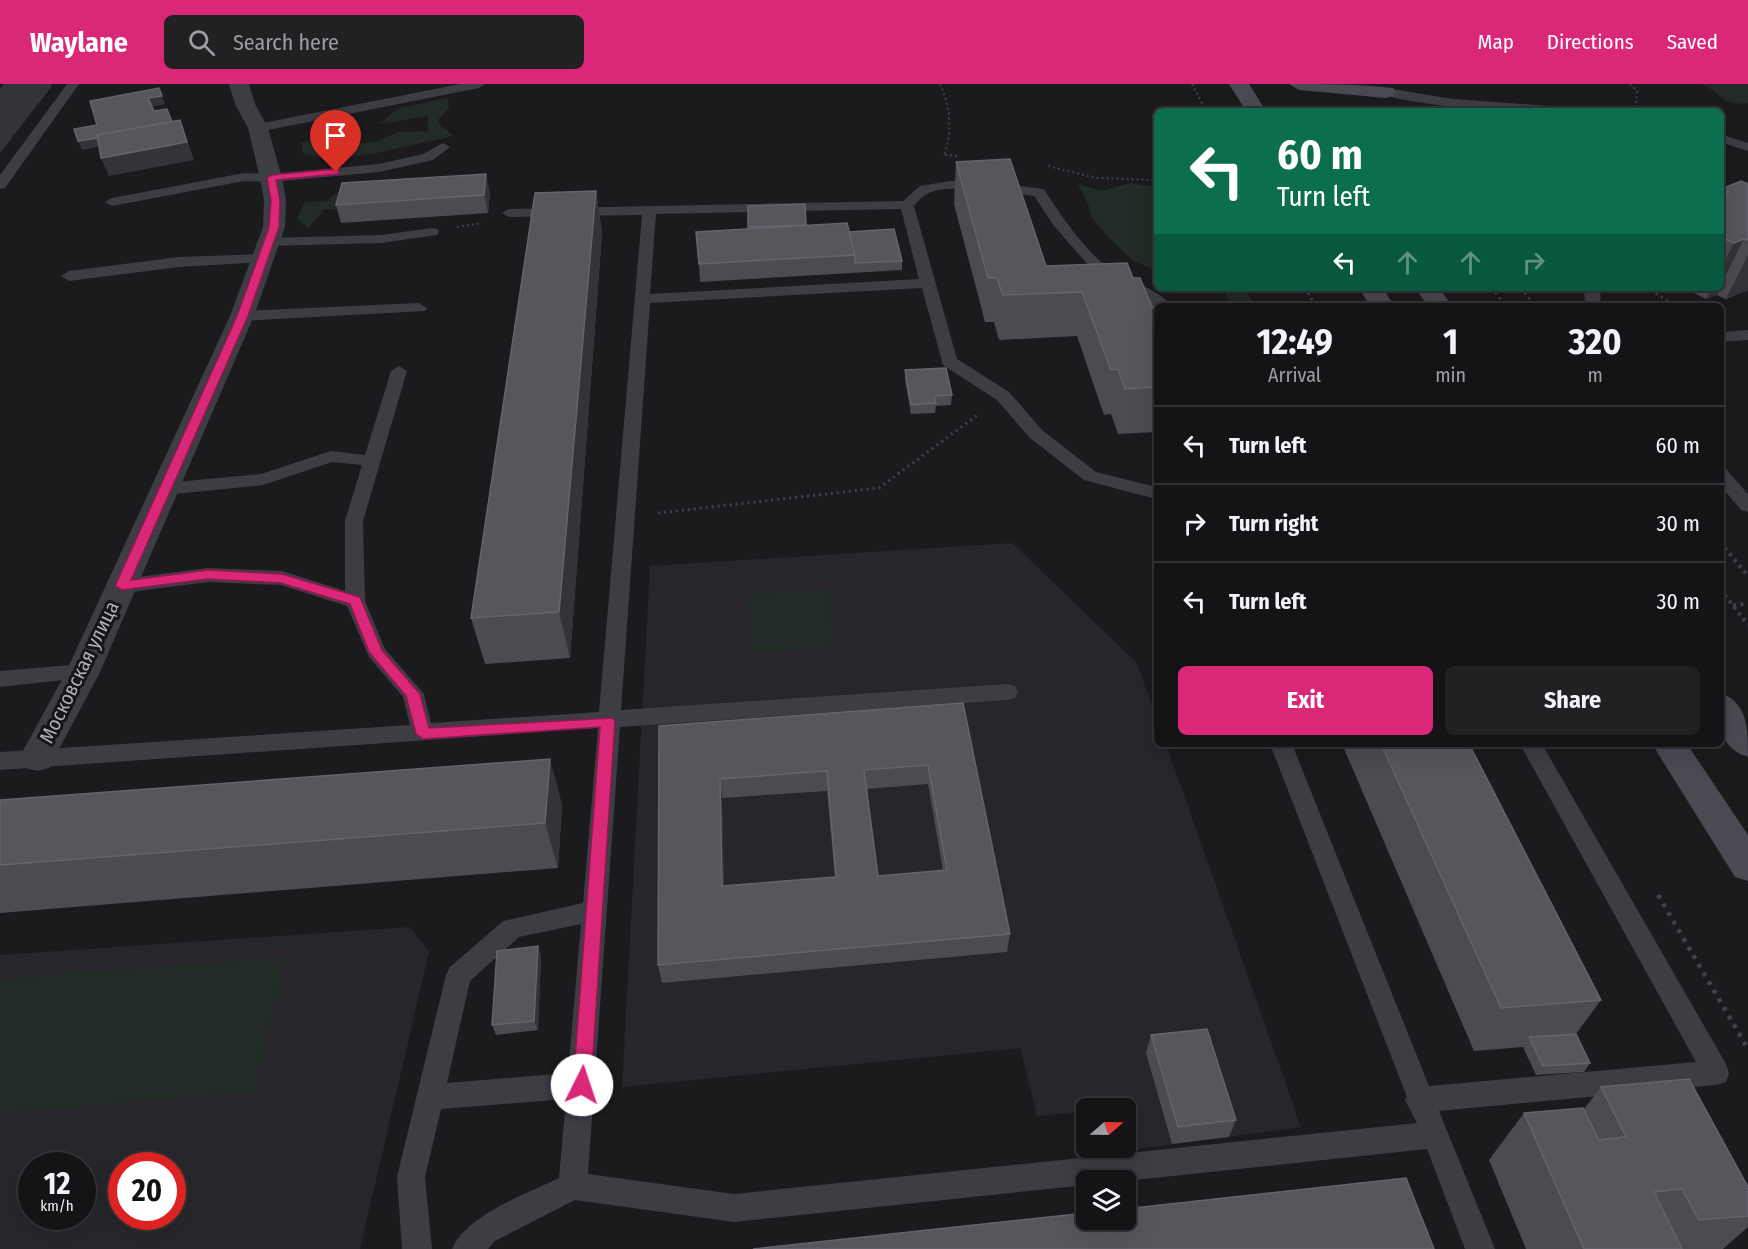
<!DOCTYPE html>
<meta charset="utf-8">
<style>
:root{--surface:#141416;--page:#212123;--text:#f1f3f6;--muted:#9d9ea1;--line:#333335;--accent:#db2777}
body{margin:0;font-family:"Fira Sans Condensed",sans-serif;background:var(--page);color:var(--text);height:100vh;display:flex;flex-direction:column;font-size:22px;white-space:nowrap}
*{box-sizing:border-box;margin:0}
p{font-size:20px;color:var(--muted)}
.icon{flex:none;width:33px;height:33px;fill:none;stroke:currentColor;stroke-width:2;stroke-linecap:round;stroke-linejoin:round}
.map{position:relative;flex:1;overflow:hidden}
.side{position:absolute;left:1154px;top:219px;width:570px;height:444px;display:flex;flex-direction:column;background:var(--surface);border-radius:9px;box-shadow:0 6px 24px #0002,0 0 0 2px var(--line)}
.side>*{flex:none}
.top-card{position:absolute;left:1154px;top:24px;width:570px;height:183px;border-radius:9px;box-shadow:0 6px 24px #0002,0 0 0 2px var(--line);background:#0b6e4f;color:#fff;overflow:hidden}
.needle{width:39px;rotate:70deg}
.controls{position:absolute;left:1076px;top:1014px;display:grid;gap:12px}
.controls a{display:grid;place-items:center;width:60px;height:60px;border-radius:9px;background:var(--surface);box-shadow:0 6px 24px #0002,0 0 0 2px var(--line);font-size:30px}
.speed{position:absolute;left:18px;top:1068px;display:flex;gap:12px;font-size:30px;font-weight:700;text-align:center}
.speed>*{display:grid;place-content:center;width:78px;height:78px;border-radius:50%;background:var(--surface);box-shadow:0 6px 24px #0002,0 0 0 2px var(--line);line-height:1}
.speed small{font-size:15px;font-weight:400}
.speed .limit{border:9px solid #d22;background:#fff;color:#111}
.pin{position:absolute;display:grid;place-items:center;width:51px;height:51px;color:#fff;margin:-62px -26px;border-radius:50% 50% 50% 0;rotate:-45deg;box-shadow:0 0 6px #0007}
.pin .icon{rotate:45deg}
.me{position:absolute;width:66px;margin:-33px;rotate:4deg;stroke-linejoin:round;filter:drop-shadow(0 0 4px #0008)}
.turn{display:flex;align-items:center;gap:21px;height:126px;padding:0 24px;font-size:27px}
.turn .icon{width:78px;height:78px;stroke-width:2.5}
.turn b{display:block;font-size:42px;line-height:51px}
.lanes{display:flex;align-items:center;height:57px;padding:0 24px;background:#0003;justify-content:center;gap:30px;direction:ltr}
.lanes .off{opacity:.35}
.eta{display:flex;justify-content:space-evenly;align-items:center;height:102px;text-align:center}
.eta b{font-size:36px;font-weight:700;line-height:42px}
.action{display:flex;gap:12px;margin-top:auto;padding:12px 24px}
.action a{flex:1;height:69px;border-radius:9px;background:var(--accent);color:#fff;font-size:24px;font-weight:700;line-height:69px;text-align:center}
.action a+a{background:var(--page);color:var(--text)}
ul{padding:0;list-style:none}
li{display:flex;align-items:center;gap:18px;height:78px;padding:0 24px;border-top:2px solid var(--line)}
li div{flex:1}
li b{display:block;font-size:22px}
li em{font-style:normal}
header{display:flex;align-items:center;gap:36px;box-sizing:border-box;height:84px;padding:0 30px;background:var(--accent);color:#fff}
header strong{font-size:28px}
nav{display:flex;gap:33px;margin-inline-start:auto;font-size:21px}
.search{width:420px;height:54px;background:var(--page);display:flex;align-items:center;gap:15px;box-sizing:border-box;padding:0 21px;border-radius:9px;color:var(--muted);font-size:22px}
.map>svg:first-child{display:block}
.built{fill:#27262a;fill-rule:evenodd}
.green{fill:#222b25}
.lines{fill:none;stroke-linecap:round;stroke-linejoin:round}
.path-far3{stroke:#414249;stroke-width:2;stroke-dasharray:2 3;stroke-linecap:butt}
.path-far2{stroke:#414249;stroke-width:3;stroke-dasharray:2 4;stroke-linecap:butt}
.path-far1{stroke:#414249;stroke-width:4;stroke-dasharray:3 4.5;stroke-linecap:butt}
.path{stroke:#414249;stroke-width:4.5;stroke-dasharray:4 6;stroke-linecap:butt}
.lane{fill:#3d3d44;fill-rule:evenodd}
.street{fill:#3d3d44;fill-rule:evenodd}
.secondary{fill:#494a52;fill-rule:evenodd}
.wall{fill:#4c4b52;fill-rule:evenodd}
.shaded-wall{fill:#343338}
.building{fill:#57565d;stroke:#64646c;stroke-width:1.5;fill-rule:evenodd}
.route{fill:#db2777;stroke:#8e194d;stroke-width:1.5}
.labels{text-anchor:middle;stroke-width:6;stroke-linejoin:round;paint-order:stroke}
.street-label{font-size:20px;fill:#adafbc;stroke:#161518}
</style>
<header>
<strong>Waylane</strong>
<div class="search"><svg class="icon" aria-label="search" viewBox="0 0 24 24"><circle cx="10" cy="10" r="6"/><path d="M15 15l6 6"/></svg>Search here</div>
<nav><a>Map</a><a>Directions</a><a>Saved</a></nav>
</header>
<div class="map">
<svg width="1748" height="1165" viewBox="0 0 1748 1165">
<rect width="100%" height="100%" fill="#1b1a1d"/>
<!-- built -->
<path class="built" d="M 1012,459 L 1137,579 L 1156,633 L 1156,660 L 1166,660 L 1301,1043 L 1122,1067 L 1121,1064 L 1125,1064 L 1125,1024 L 1086,1024 L 1086,1028 L 1037,1032 L 1020,964 L 622,1003 L 650,482 Z
M 410,843 L 429,868 L 360,1165 L 0,1165 L 0,871 ZM 32,1082 L 82,1082 L 82,1132 L 32,1132 ZM 122,1082 L 172,1082 L 172,1132 L 122,1132 Z"/>
<!-- green -->
<path class="green" d="M 1702,0 L 1748,0 L 1748,19 C 1723,23 1721,9 1702,0 Z
M 448,14 L 449,24 L 437,37 L 453,52 L 377,69 L 326,75 L 303,69 L 301,58 L 319,55 L 337,61 L 377,58 L 397,48 L 428,47 L 428,32 L 379,40 L 399,24 Z
M 1131,99 L 1156,103 L 1156,187 L 1132,176 L 1108,153 L 1092,134 L 1088,120 L 1078,100 L 1101,107 Z
M 341,106 L 345,125 L 324,125 L 308,145 L 297,134 L 305,118 L 326,117 Z
M 1222,204 L 1245,204 L 1255,222 L 1232,222 Z
M 829,505 L 834,563 L 750,569 L 748,510 Z
M 286,873 L 254,1008 L 0,1029 L 0,895 Z"/>
<g class="lines">
<!-- path-far3 -->
<path class="path-far3" d="M 940,0 C 951,23 952,48 944,72
M 1192,0 L 1206,27
M 1630,0 L 1637,7 L 1636,21 L 1643,27
M 945,71 L 960,72
M 1048,82 L 1096,94 L 1156,96
M 457,143 L 482,139
M 1645,204 L 1647,205"/>
<!-- path-far2 -->
<path class="path-far2" d="M 1305,204 L 1316,222
M 1492,204 L 1505,222
M 1521,204 L 1535,222
M 1645,204 L 1678,222
M 1720,352 L 1728,361
M 658,429 L 879,404 L 979,330"/>
<!-- path-far1 -->
<path class="path-far1" d="M 1720,458 L 1748,492
M 1720,505 L 1748,541
M 1733,521 L 1748,520"/>
<!-- path -->
<path class="path" d="M 1658,811 L 1748,965"/>
<!-- lane -->
<path class="lane" d="M 67,0 L 79,0 L 5,104 L 0,105 L 0,91 Z
M 460,0 L 485,0 L 479,4 L 258,48 L 251,44 L 258,40 Z
M 1386,4 L 1453,15 L 1564,23 L 1570,27 C 1507,27 1443,26 1382,11 L 1382,5 Z
M 1720,50 L 1748,59 L 1748,67 L 1720,58 Z
M 443,59 L 450,63 L 433,76 L 379,88 L 271,98 L 244,97 L 112,122 L 105,118 L 112,114 L 244,89 L 271,90 L 379,80 L 423,70 Z
M 950,97 L 997,99 L 1044,105 C 1062,133 1082,163 1108,184 C 1127,198 1156,202 1171,222 L 1156,222 L 1156,225 L 1105,195 L 1090,183 L 1054,142 L 1034,112 C 1011,108 948,99 929,109 C 923,111 918,117 914,122 L 957,275 L 1009,308 L 1042,346 L 1096,388 L 1156,403 L 1156,415 L 1084,396 L 1030,354 L 997,316 L 943,281 L 922,204 L 650,219 L 621,626 L 1007,600 L 1015,602 L 1018,608 L 1015,614 L 1007,616 L 620,643 L 588,1090 L 734,1110 L 1417,1039 L 1405,1016 L 1407,1013 L 1270,660 L 1292,660 L 1429,1002 L 1696,978 L 1520,660 L 1542,660 L 1726,980 L 1729,989 L 1726,998 L 1716,1001 L 1439,1027 L 1495,1165 L 1465,1165 L 1427,1065 L 1125,1097 L 1086,1096 L 1086,1101 L 734,1138 L 575,1116 L 495,1157 L 488,1165 L 452,1165 C 467,1130 527,1110 559,1094 L 566,1015 L 441,1025 L 425,1093 L 432,1165 L 402,1165 L 397,1093 L 446,891 L 450,883 L 503,837 L 583,819 L 598,644 L 0,686 L 0,668 L 410,641 L 403,613 L 369,573 L 347,522 L 281,501 L 208,498 L 122,509 L 115,507 L 112,502 L 115,497 L 122,495 L 208,484 L 282,487 L 345,507 L 345,437 L 362,381 L 332,378 L 263,401 L 165,411 L 156,405 L 165,399 L 261,390 L 331,367 L 365,371 L 391,287 L 399,282 L 407,287 L 363,437 L 365,517 L 385,565 L 424,610 L 431,639 L 599,628 L 642,131 L 509,133 L 502,129 L 509,125 L 903,117 L 920,102 ZM 901,125 L 919,195 L 650,210 L 656,130 ZM 581,840 L 568,989 L 447,999 L 470,897 L 519,853 Z
M 432,144 L 437,145 L 439,148 L 437,151 L 381,159 L 268,162 L 261,158 L 268,154 L 381,151 Z
M 261,170 L 269,175 L 266,178 L 179,183 L 69,197 L 61,192 L 69,187 L 179,173 Z
M 1584,204 L 1600,204 L 1601,222 L 1585,222 Z
M 419,219 L 427,224 L 425,227 L 242,237 L 234,232 L 242,227 Z
M 1748,246 L 1748,256 L 1720,258 L 1720,248 Z
M 1720,383 L 1726,385 L 1748,410 L 1748,428 L 1741,426 L 1720,401 Z
M 83,580 L 90,583 L 94,588 L 90,593 L 0,603 L 0,587 Z"/>
<!-- street -->
<path class="street" d="M 229,0 L 249,0 L 255,20 L 268,44 L 282,94 L 286,116 L 285,143 L 254,232 L 100,588 L 49,684 L 37,687 L 25,684 L 19,674 L 66,588 L 230,232 L 263,143 L 264,116 L 260,94 L 248,44 L 235,20 Z"/>
<!-- secondary -->
<path class="secondary" d="M 1229,0 L 1249,0 L 1266,27 L 1246,27 Z
M 1289,0 C 1323,0 1360,0 1393,4 L 1396,8 L 1393,12 L 1386,14 L 1299,6 Z
M 1359,204 L 1383,204 L 1394,222 L 1370,222 Z
M 1415,204 L 1439,204 L 1452,222 L 1428,222 Z
M 1720,609 C 1748,618 1748,646 1748,673 C 1716,663 1720,636 1720,609 Z
M 1652,660 L 1687,660 L 1748,751 L 1748,797 L 1735,793 Z"/>
</g>
<!-- wall -->
<path class="wall" d="M 956,78 L 1046,182 L 1133,194 L 1156,232 L 1156,348 L 1118,350 L 1111,330 L 1104,331 L 1077,252 L 999,256 L 994,238 L 985,238 L 954,120 Z
M 1748,100 L 1748,206 L 1726,215 L 1717,211 L 1706,215 L 1688,206 L 1680,209 L 1670,204 L 1720,204 L 1720,105 Z
M 596,107 L 602,149 L 570,574 L 485,580 L 471,534 Z
M 490,108 L 488,129 L 341,139 L 336,121 Z
M 806,142 L 849,148 L 902,177 L 902,186 L 700,198 L 699,180 L 748,145 L 748,143 Z
M 905,286 L 952,311 L 951,321 L 936,322 L 935,329 L 911,330 L 905,296 Z
M 963,619 L 1010,850 L 1007,868 L 662,899 L 658,881 L 659,642 ZM 928,700 L 943,786 L 878,792 L 866,705 ZM 827,707 L 835,793 L 724,802 L 722,714 Z
M 1342,660 L 1469,660 L 1601,916 L 1576,950 L 1590,979 L 1584,988 L 1536,991 L 1523,963 L 1474,967 Z
M 0,716 L 562,720 L 558,784 L 0,829 Z
M 541,871 L 538,946 L 496,951 L 492,941 Z
M 1151,951 L 1236,1036 L 1229,1053 L 1172,1060 L 1146,969 Z
M 1601,1003 L 1748,1103 L 1748,1143 L 1723,1165 L 1526,1165 L 1489,1076 L 1524,1029 L 1584,1025 Z"/>
<!-- shaded-wall -->
<path class="shaded-wall" d="M 4,0 L 51,0 L 52,2 L 0,69 L 0,5 Z
M 162,12 L 165,20 L 152,23 L 148,14 Z
M 180,36 L 194,76 L 109,92 L 101,74 Z
M 173,38 L 176,47 L 82,66 L 78,57 Z
M 486,90 L 490,108 L 488,129 L 484,111 Z
M 596,107 L 602,149 L 570,574 L 559,528 Z
M 1744,155 L 1720,203 L 1720,187 L 1734,159 Z
M 1748,171 L 1748,206 L 1726,215 Z
M 1682,204 L 1689,204 L 1688,206 L 1680,209 Z
M 1712,204 L 1720,204 L 1717,211 L 1706,215 Z
M 550,675 L 562,720 L 558,784 L 545,739 Z
M 720,695 L 722,714 L 724,821 L 722,802 Z
M 538,862 L 541,871 L 538,946 L 534,937 Z"/>
<!-- building -->
<path class="building" d="M 159,4 L 162,12 L 148,14 L 154,27 L 167,25 L 172,38 L 97,51 L 97,54 L 78,57 L 74,45 L 97,41 L 90,17 Z
M 180,36 L 187,58 L 101,74 L 97,51 Z
M 1010,75 L 1046,182 L 1127,179 L 1133,194 L 1140,194 L 1156,232 L 1156,303 L 1125,305 L 1118,285 L 1111,286 L 1082,208 L 1003,211 L 997,194 L 988,194 L 956,78 Z
M 486,90 L 484,111 L 336,121 L 342,99 Z
M 1741,97 L 1748,100 L 1748,156 L 1744,155 L 1734,159 L 1720,153 L 1720,112 L 1729,108 L 1721,105 Z
M 596,107 L 559,528 L 471,534 L 535,109 Z
M 805,120 L 806,141 L 748,143 L 748,122 Z
M 847,139 L 855,171 L 699,180 L 696,148 Z
M 894,145 L 902,177 L 855,179 L 855,171 L 849,148 Z
M 946,284 L 952,311 L 934,312 L 936,319 L 911,321 L 905,286 Z
M 963,619 L 1010,850 L 658,881 L 659,642 ZM 928,681 L 947,786 L 878,792 L 864,686 ZM 827,687 L 836,793 L 722,802 L 720,695 Z
M 1381,660 L 1469,660 L 1601,916 L 1501,924 Z
M 550,675 L 545,739 L 0,781 L 0,716 Z
M 538,862 L 534,937 L 492,941 L 497,867 Z
M 1207,945 L 1236,1036 L 1178,1043 L 1151,951 Z
M 1576,950 L 1590,979 L 1543,982 L 1529,953 Z
M 1689,995 L 1748,1103 L 1748,1132 L 1699,1136 L 1682,1105 L 1654,1108 L 1682,1165 L 1584,1165 L 1524,1029 L 1583,1024 L 1599,1056 L 1626,1053 L 1601,1003 Z
M 1406,1094 L 1434,1165 L 753,1165 L 1086,1129 L 1086,1136 L 1125,1136 L 1125,1125 Z"/>
<!-- route -->
<path class="route" d="M 336,85 L 339,86 L 339,90 L 276,96 L 280,116 L 279,143 L 248,232 L 131,496 L 208,486 L 282,490 L 360,513 L 382,566 L 420,610 L 429,644 L 613,634 L 615,638 L 591,1001 L 588,1006 L 582,1009 L 575,1006 L 573,1001 L 600,643 L 423,655 L 416,650 L 406,612 L 369,568 L 350,520 L 281,499 L 208,495 L 122,506 L 115,502 L 237,232 L 269,143 L 271,116 L 267,94 L 271,91 Z"/>
<g class="labels">
<!-- street labels -->
<g class="street-label">
<text transform="translate(79 588) rotate(-64)" y="7">Московская улица</text>
</g>
</g>
</svg>
<div class="controls">
<a><svg class="needle" viewBox="-14 -14 28 28"><path d="M0-13l5 13h-10z" fill="#e53935"/><path d="M0 13l5-13h-10z" fill="#9d9ea1"/></svg></a>
<a><svg class="icon" aria-label="layers" viewBox="0 0 24 24"><path d="M12 4l9 5-9 5-9-5zM3 14l9 5 9-5"/></svg></a>
</div>
<div class="speed"><div>12<small>km/h</small></div><div class="limit">20</div></div>
<div class="pin" style="left:336px;top:88px;background:#d93025"><svg class="icon" aria-label="arrive" viewBox="0 0 24 24"><path d="M6 21V4h12l-3 4 3 4H6"/></svg></div>
<svg class="me" style="left:582px;top:1001px" viewBox="-20 -20 40 40"><circle r="19" fill="#fff"/><path d="M0-13L10 11 0 6-10 11z" fill="#db2777"/></svg>
<div class="top-card">
<div class="turn"><svg class="icon" aria-label="left" viewBox="0 0 24 24"><path d="M17 20v-9H6M10 6l-5 5 5 5"/></svg><div><b>60 m</b>Turn left</div></div>
<div class="lanes"><svg class="icon" aria-label="left" viewBox="0 0 24 24"><path d="M17 20v-9H6M10 6l-5 5 5 5"/></svg><svg class="icon off" aria-label="ahead" viewBox="0 0 24 24"><path d="M12 20V5M6 11l6-6 6 6"/></svg><svg class="icon off" aria-label="ahead" viewBox="0 0 24 24"><path d="M12 20V5M6 11l6-6 6 6"/></svg><svg class="icon off" aria-label="right" viewBox="0 0 24 24"><path d="M7 20v-9h11M14 6l5 5-5 5"/></svg></div>
</div>
<section class="side">
<div class="eta">
<div><b>12:49</b><p>Arrival</p></div>
<div><b>1</b><p>min</p></div>
<div><b>320</b><p>m</p></div>
</div>
<ul>
<li><svg class="icon" aria-label="left" viewBox="0 0 24 24"><path d="M17 20v-9H6M10 6l-5 5 5 5"/></svg><div><b>Turn left</b></div><em>60 m</em></li>
<li><svg class="icon" aria-label="right" viewBox="0 0 24 24"><path d="M7 20v-9h11M14 6l5 5-5 5"/></svg><div><b>Turn right</b></div><em>30 m</em></li>
<li><svg class="icon" aria-label="left" viewBox="0 0 24 24"><path d="M17 20v-9H6M10 6l-5 5 5 5"/></svg><div><b>Turn left</b></div><em>30 m</em></li>
</ul>
<div class="action"><a>Exit</a><a>Share</a></div>
</section>
</div>
